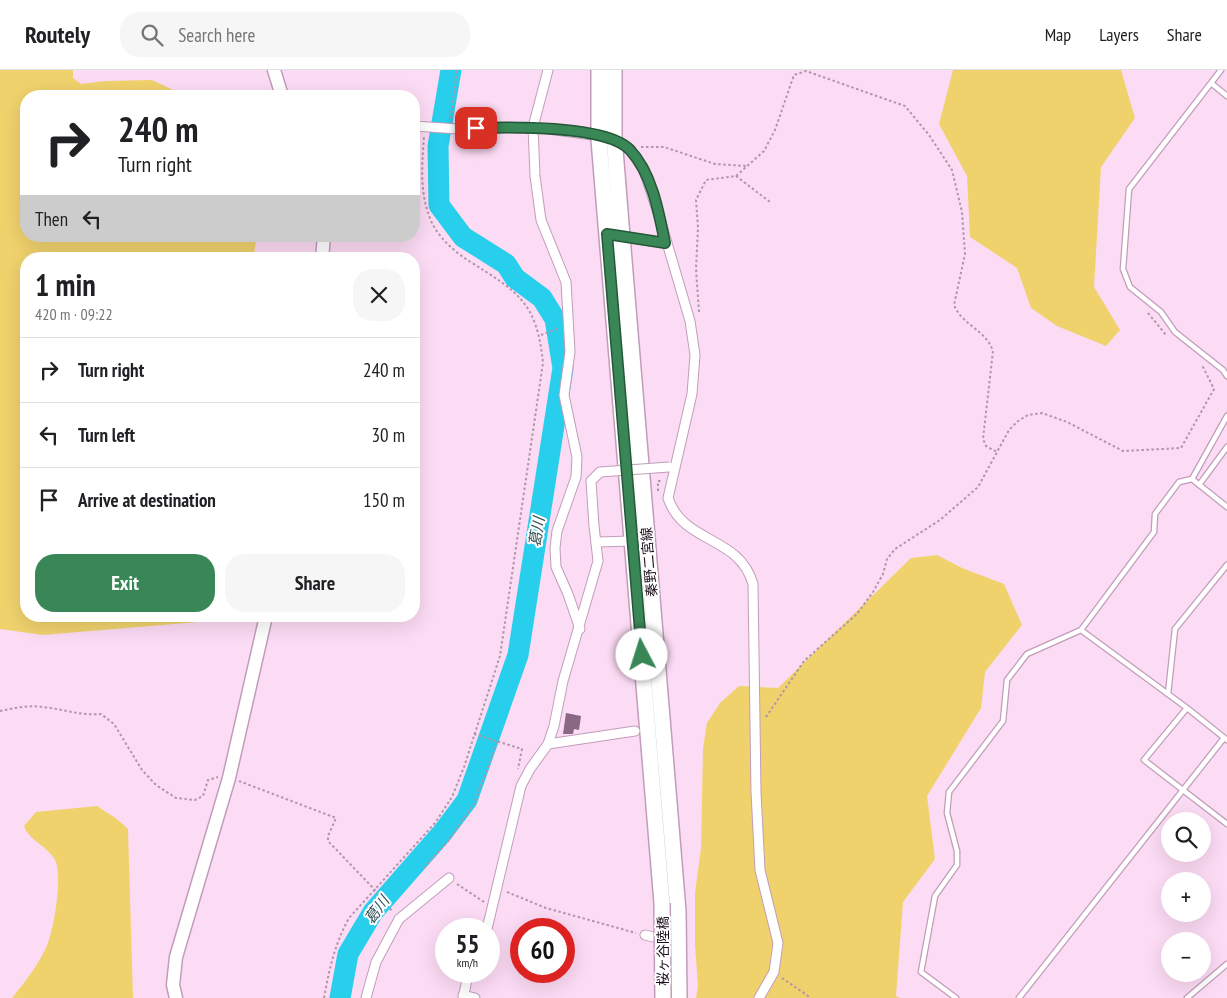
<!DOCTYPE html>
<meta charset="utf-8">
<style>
:root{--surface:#fff;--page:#f6f6f6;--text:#202124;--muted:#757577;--line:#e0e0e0;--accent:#398756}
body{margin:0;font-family:"PT Sans Narrow","Noto Sans JP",sans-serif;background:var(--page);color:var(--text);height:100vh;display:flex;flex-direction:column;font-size:19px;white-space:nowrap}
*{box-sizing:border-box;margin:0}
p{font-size:16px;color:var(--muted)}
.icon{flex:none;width:28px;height:28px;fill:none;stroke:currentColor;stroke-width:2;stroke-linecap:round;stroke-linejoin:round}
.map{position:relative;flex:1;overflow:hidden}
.side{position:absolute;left:20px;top:182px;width:400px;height:370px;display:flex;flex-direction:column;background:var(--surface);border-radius:20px;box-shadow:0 5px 20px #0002}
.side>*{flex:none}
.guide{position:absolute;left:20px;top:20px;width:400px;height:152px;border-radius:20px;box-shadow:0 5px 20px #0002;background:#fff;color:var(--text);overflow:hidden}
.fabs{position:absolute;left:1161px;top:742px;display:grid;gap:10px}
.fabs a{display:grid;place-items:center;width:50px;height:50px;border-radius:50%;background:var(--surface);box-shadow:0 5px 20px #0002;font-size:25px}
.speed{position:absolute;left:435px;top:848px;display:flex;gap:10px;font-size:25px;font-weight:700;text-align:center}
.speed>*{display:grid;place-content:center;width:65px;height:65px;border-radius:50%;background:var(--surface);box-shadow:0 5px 20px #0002;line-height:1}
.speed small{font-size:12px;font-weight:400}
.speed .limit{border:8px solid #d22;background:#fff;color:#111}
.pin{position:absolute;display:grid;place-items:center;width:42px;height:42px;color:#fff;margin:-21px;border-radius:10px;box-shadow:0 2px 8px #0006}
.me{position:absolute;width:55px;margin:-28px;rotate:355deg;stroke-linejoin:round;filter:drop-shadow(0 0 4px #0008)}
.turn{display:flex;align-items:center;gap:18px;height:105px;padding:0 15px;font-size:22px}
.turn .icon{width:65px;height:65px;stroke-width:2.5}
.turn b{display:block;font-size:35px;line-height:42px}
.then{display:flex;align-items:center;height:48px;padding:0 15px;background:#0003;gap:10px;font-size:19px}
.round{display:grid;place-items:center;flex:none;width:52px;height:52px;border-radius:20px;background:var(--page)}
.headline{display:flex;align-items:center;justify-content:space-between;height:85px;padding:0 15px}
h1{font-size:30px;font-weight:600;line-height:38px}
.cta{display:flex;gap:10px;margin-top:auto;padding:10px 15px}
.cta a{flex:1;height:58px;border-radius:20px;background:var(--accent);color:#fff;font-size:20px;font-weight:600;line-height:58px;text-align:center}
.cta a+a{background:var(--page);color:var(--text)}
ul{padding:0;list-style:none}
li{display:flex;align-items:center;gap:15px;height:65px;padding:0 15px;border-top:1px solid var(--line)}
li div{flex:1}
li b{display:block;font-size:19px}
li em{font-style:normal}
header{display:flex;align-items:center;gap:30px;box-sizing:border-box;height:70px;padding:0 25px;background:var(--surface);border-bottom:1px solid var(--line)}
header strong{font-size:24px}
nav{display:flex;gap:28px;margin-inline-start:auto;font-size:18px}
.search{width:350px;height:45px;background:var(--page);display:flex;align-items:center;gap:12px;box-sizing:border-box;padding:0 18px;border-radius:20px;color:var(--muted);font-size:19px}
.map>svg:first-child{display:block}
.green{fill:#f0d26d}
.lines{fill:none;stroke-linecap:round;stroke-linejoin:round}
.river{stroke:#27cfec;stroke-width:21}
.building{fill:#8a6783}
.lane-casing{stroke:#c29dba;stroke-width:7}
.street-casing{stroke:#c29dba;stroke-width:11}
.secondary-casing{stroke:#c29dba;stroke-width:15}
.primary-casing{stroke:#c29dba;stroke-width:18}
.path{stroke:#b096aa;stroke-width:2;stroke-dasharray:2.5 2.5;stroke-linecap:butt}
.lane{stroke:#fff;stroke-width:4.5}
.street{stroke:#fff;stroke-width:9}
.secondary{stroke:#fff;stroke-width:12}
.primary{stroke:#fff;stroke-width:15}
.street-bridge-casing{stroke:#c29dba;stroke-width:11;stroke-linecap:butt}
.primary-bridge-casing{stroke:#c29dba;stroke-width:18;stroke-linecap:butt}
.street-bridge{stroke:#fff;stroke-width:9}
.primary-bridge{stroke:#fff;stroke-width:15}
.route-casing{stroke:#255838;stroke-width:12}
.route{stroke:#398756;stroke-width:9}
.labels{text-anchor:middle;stroke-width:4;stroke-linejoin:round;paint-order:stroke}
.street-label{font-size:14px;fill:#1e111c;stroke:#fff}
.water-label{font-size:15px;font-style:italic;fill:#2f4f56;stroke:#fff}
</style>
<header>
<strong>Routely</strong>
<div class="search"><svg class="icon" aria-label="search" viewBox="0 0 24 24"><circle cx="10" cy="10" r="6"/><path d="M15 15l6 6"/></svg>Search here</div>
<nav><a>Map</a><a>Layers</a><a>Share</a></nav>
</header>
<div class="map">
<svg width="1227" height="928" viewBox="0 0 1227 928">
<rect width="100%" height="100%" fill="#fcdbf4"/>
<!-- green -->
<path class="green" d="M 0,0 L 73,0 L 73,8 L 81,14 L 106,11 L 152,10 L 186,26 L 26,26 L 26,166 L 257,166 L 253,189 L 26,189 L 26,546 L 201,546 L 198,552 L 43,565 L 0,559 Z
M 953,0 L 1121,0 L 1135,48 L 1101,97 L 1094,217 L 1120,260 L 1106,276 L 1057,256 L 1031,238 L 1017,198 L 970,167 L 967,106 L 939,54 Z
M 937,485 L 962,498 L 1004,514 L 1022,555 L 985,602 L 981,638 L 927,726 L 935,789 L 903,832 L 896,926 L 900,928 L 696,928 L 698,916 L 695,875 L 695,823 L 701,778 L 703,678 L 707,653 L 720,633 L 739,616 L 778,618 L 911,488 Z
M 97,736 L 117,749 L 128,759 L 133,928 L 12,928 C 25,912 40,893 48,873 C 54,856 63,806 55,790 C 48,776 29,771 24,756 L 36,742 Z"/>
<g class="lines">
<!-- river -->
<path class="river" d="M 340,928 L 348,884 L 373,842 L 443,762 L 467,730 L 518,585 L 563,298 L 555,249 L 542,228 L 515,208 L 506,194 L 463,167 L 439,135 L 438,76 L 451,0"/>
</g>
<!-- building -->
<path class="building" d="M 566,643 L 581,646 L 579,660 L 574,659 L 573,664 L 563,664 Z"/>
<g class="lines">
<!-- lane casing -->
<g class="lane-casing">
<path id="lane" d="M 1221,0 L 1129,119 L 1123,199 L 1130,217 L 1161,242 L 1175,262 L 1223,300 L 1227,306
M 1211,13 L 1227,26
M 1192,409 L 1227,346
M 1199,415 L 1227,377
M 1081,560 L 1154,462 L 1155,444 L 1179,412 L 1192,409 L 1227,437
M 1168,624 L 1175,559 L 1227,495
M 1227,670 L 1187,638 L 1144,690 L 1227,754
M 956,928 L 921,902 L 935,826 L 957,795 L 957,781 L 947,743 L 949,722 L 1003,651 L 1007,610 L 1027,584 L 1081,560 L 1187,638
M 1019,928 L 1224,668
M 1187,928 L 1227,894"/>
</g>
<!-- street casing -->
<g class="street-casing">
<path id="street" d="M 548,0 L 533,57 L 535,106 L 541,150 L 566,212 L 570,282 L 564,325 L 577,387 L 576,407 L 557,461 L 555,478 L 556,497 L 568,524 L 580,559
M 414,56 L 458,59 L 533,57 L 607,67 L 630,79 L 644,101 L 660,149 L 690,251 L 695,285 L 692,324 L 668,428 C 683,474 739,465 753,514 L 756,722 L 760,800 L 778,873 L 774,902 L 759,928
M 618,166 L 665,173
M 597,472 L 632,471
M 548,674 L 635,661
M 487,859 L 521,716 L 530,699 L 548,674 L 554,656 L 563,611 L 598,491 L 594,456
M 645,865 L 666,870
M 463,925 L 475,928
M 670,925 L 671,878
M 366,928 L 376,892 L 399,849 L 449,808
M 463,928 L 469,901"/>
</g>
<!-- secondary casing -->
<g class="secondary-casing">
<path id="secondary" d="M 274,0 L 282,26
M 322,189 L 324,166
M 176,928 L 173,915 L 176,887 L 229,708 L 266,546"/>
</g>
<!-- primary casing -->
<g class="primary-casing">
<path id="primary" d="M 605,142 L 662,833
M 620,142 L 678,841 L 679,928"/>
</g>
<!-- path -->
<path class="path" d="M 451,48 C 452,32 456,17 456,0
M 641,77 L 664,77 L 715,94 L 746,96
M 736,106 L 770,132
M 699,242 L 696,199 L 698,158 L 696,130 L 706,110 L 736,106 L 764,81 L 775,60 L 794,5 L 806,1 L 905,36 L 929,65 L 952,100 L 962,142 L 965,184 L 954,235 C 962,255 986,260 993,281 L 983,369 L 986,376 L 997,382
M 1148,243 L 1166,265
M 541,265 L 560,258
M 658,421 L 658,411 L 661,411
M 0,641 C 14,638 28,635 43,637 C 63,639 81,646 101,644 L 114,654 L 142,700 L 156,715 L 176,728 L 195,730 L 203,726 L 208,710 L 218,707
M 766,647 L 804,591 L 857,544 L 873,522 L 883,504 L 887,489 L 895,479 L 940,450 L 978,417 L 1009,360 L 1018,351 L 1028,345 L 1042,343 L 1067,352 L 1123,381 L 1181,378 L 1214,319 L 1202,295
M 474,664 L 522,679 L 518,699
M 239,711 L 336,748 L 328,766 L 328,771 L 374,819 L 392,841
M 424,798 L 449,770 L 474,734 L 497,673
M 457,814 L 484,832
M 507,822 L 546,838 L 636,863
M 782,908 L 811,928
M 324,928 C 329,900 335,873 349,848 L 435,753 L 452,727 L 464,697 L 500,586 L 543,293 C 537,232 518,222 469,191 C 455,182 440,169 432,153 C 419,124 422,97 424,66"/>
<!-- lane -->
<use href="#lane" class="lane"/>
<!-- street -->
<use href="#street" class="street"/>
<!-- secondary -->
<use href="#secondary" class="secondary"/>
<!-- primary -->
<use href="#primary" class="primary"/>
<!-- street-bridge casing -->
<g class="street-bridge-casing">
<path id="street-bridge" d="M 594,456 L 591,411 L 600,402 L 669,397"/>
</g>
<!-- primary-bridge casing -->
<g class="primary-bridge-casing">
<path id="primary-bridge" d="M 599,0 L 599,70 L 605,142
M 614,0 L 614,67 L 620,142
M 662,833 L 663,928"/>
</g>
<!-- street-bridge -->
<use href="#street-bridge" class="street-bridge"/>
<!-- primary-bridge -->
<use href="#primary-bridge" class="primary-bridge"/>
</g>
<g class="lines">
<!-- route casing -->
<g class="route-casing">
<path id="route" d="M 476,58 C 510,57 607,55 630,80 C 652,103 659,143 665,173 L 607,164 L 642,585"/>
</g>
<!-- route -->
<use href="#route" class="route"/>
</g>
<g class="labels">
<!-- street labels -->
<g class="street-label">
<text transform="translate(649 492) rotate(-95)" y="5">秦野二宮線</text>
<text transform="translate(663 881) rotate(-90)" y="5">桜ヶ谷陸橋</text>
</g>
<!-- water labels -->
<g class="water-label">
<text transform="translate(537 462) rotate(-81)" y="5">葛川</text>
<text transform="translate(377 840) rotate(-54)" y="5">葛川</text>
</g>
</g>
</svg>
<div class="fabs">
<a><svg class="icon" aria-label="search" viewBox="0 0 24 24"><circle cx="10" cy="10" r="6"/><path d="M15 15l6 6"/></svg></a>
<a>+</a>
<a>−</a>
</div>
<div class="speed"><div>55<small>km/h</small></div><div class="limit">60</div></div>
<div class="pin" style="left:476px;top:58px;background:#d93025"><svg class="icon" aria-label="arrive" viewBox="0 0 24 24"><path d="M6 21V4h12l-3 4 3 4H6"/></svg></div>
<svg class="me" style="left:642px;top:585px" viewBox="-20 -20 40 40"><circle r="19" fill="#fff"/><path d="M0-13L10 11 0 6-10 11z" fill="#398756"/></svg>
<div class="guide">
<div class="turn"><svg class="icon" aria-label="right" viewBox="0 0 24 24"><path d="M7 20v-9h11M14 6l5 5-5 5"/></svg><div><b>240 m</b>Turn right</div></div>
<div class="then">Then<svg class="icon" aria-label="left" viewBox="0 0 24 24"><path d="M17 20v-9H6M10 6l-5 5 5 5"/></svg></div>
</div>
<section class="side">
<div class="headline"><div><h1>1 min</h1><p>420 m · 09:22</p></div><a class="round"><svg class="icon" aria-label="close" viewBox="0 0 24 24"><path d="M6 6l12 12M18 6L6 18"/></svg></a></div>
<ul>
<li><svg class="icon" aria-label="right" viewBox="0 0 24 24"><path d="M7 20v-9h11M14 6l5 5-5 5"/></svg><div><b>Turn right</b></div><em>240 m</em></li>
<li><svg class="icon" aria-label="left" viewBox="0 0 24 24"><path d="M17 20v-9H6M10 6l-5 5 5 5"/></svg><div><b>Turn left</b></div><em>30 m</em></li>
<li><svg class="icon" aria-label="arrive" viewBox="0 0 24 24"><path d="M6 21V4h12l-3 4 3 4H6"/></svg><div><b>Arrive at destination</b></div><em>150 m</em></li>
</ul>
<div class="cta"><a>Exit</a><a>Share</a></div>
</section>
</div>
